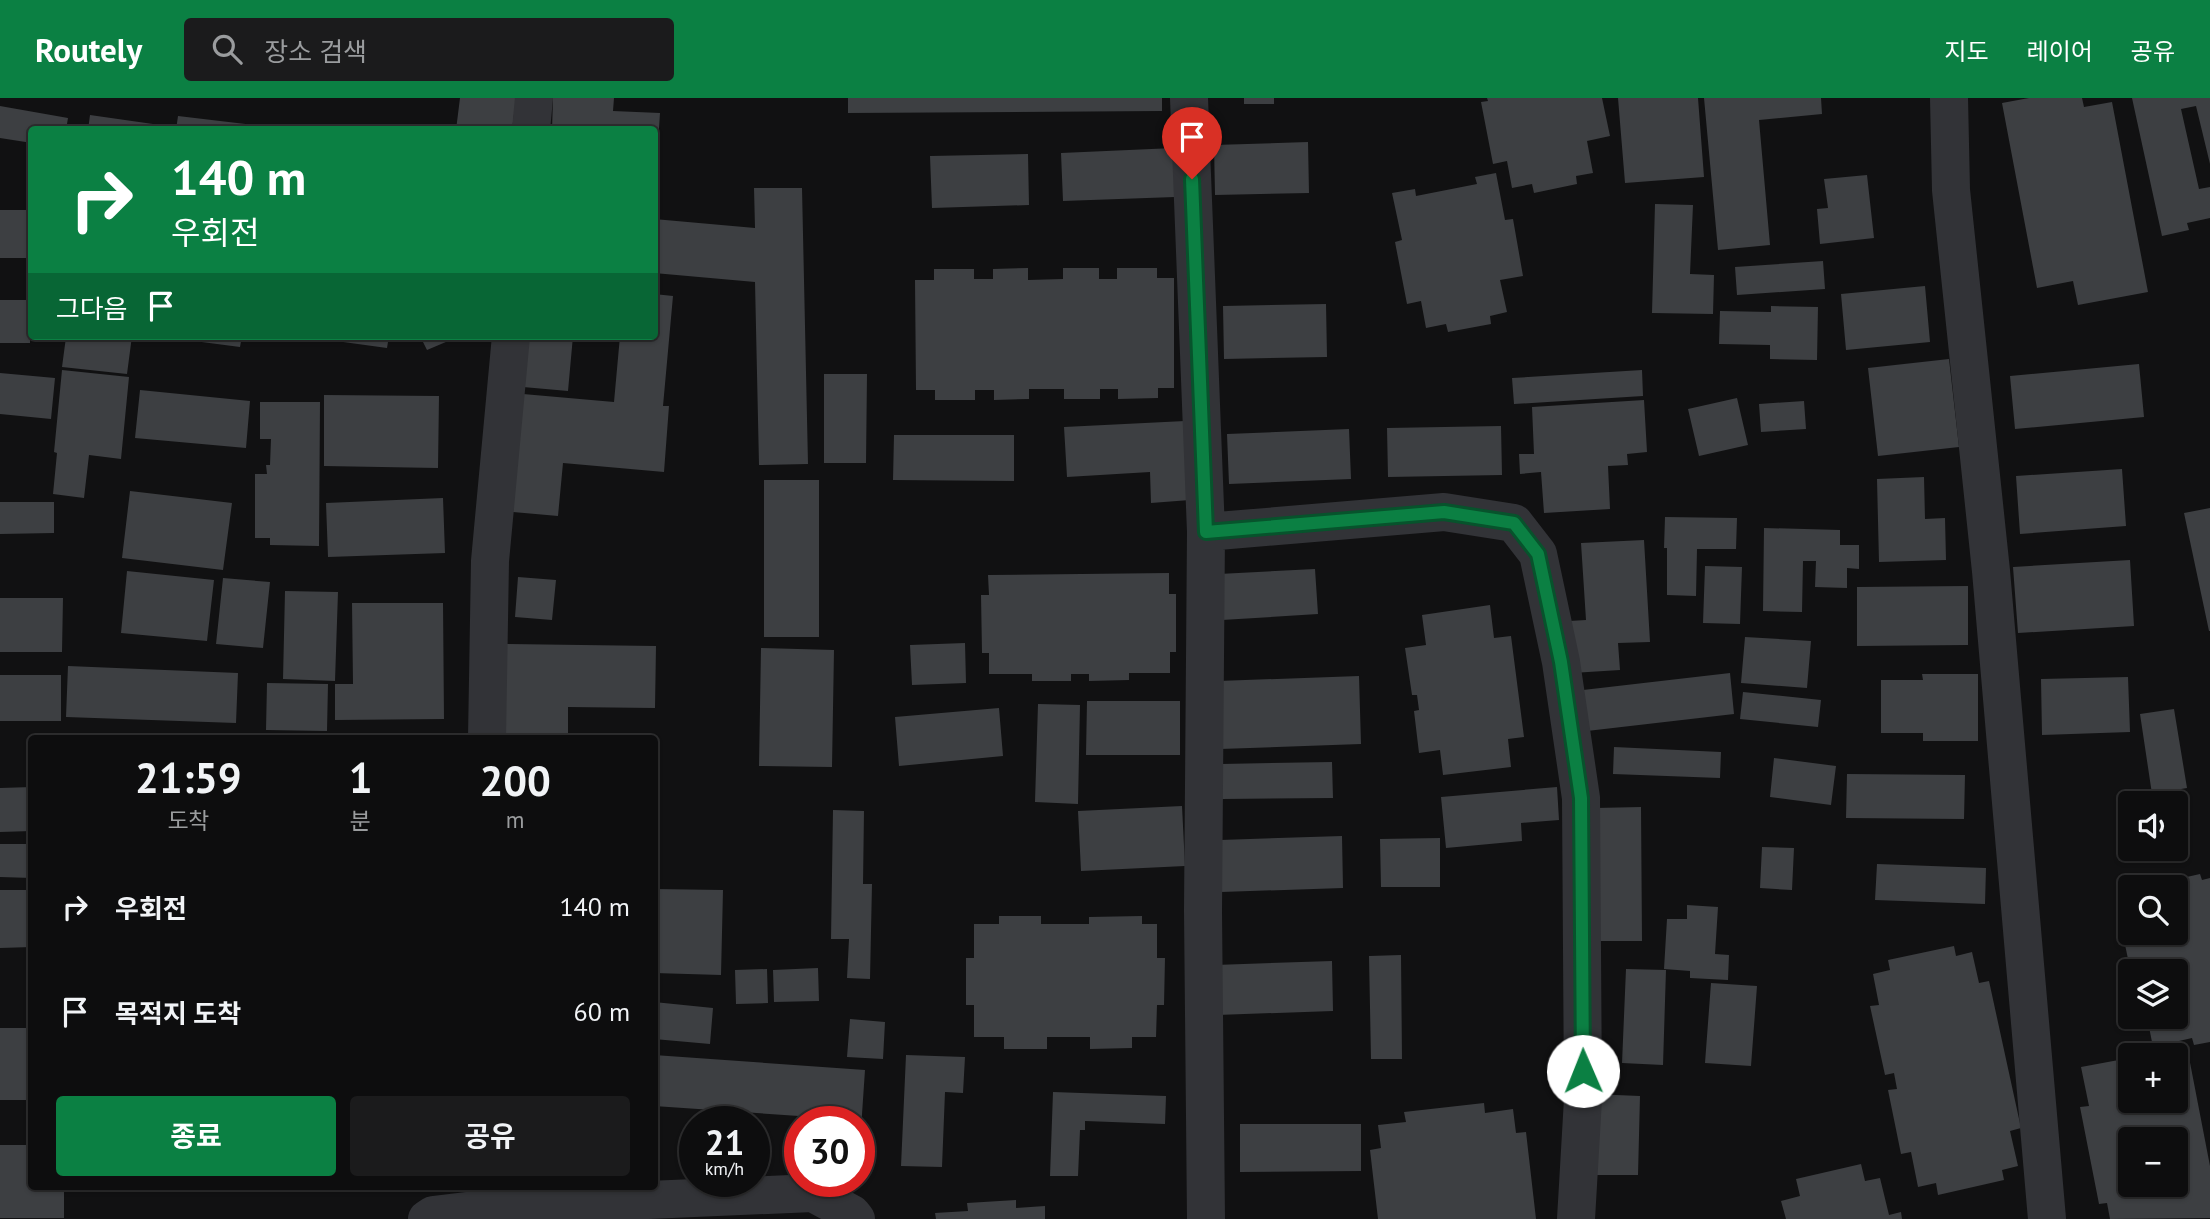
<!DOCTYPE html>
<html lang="ko">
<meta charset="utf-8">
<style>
:root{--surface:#0d0d0e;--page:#1b1b1c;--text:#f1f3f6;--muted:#9a9c9e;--line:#2d2d2e;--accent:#0b8043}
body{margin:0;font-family:"PT Sans","Noto Sans KR",sans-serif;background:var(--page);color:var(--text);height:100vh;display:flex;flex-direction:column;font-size:26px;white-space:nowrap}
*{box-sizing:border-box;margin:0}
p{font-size:23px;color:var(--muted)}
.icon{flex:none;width:38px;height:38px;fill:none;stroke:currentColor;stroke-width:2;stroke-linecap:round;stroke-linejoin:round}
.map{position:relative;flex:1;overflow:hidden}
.panel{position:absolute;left:28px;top:637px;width:630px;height:455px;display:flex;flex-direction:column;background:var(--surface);border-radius:7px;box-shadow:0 2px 5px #0004,0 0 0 2px var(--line)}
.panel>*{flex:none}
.hud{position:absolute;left:28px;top:28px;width:630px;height:214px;border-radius:7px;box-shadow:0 2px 5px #0004,0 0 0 2px var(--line);background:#0b8043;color:#fff;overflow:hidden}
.tools{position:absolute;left:2118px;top:693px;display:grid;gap:14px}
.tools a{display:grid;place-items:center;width:70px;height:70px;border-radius:7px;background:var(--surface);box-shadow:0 2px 5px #0004,0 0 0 2px var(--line);font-size:35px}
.speed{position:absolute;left:679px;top:1008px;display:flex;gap:14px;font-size:35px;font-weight:700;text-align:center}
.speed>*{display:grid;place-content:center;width:91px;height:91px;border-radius:50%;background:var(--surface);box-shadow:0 2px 5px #0004,0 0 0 2px var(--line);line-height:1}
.speed small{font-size:18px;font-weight:400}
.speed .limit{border:10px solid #d22;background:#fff;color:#111}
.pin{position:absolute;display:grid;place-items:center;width:60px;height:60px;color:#fff;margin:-72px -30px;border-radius:50% 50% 50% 0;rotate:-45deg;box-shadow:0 0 7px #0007}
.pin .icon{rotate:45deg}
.me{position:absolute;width:77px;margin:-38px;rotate:359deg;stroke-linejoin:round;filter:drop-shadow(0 0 5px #0008)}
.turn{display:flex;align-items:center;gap:24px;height:147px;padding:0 28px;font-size:32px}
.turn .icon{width:91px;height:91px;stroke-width:2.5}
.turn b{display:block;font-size:49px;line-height:60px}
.then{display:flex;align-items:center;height:66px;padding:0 28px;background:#0003;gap:14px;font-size:26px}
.eta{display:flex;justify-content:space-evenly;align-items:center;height:119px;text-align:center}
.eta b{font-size:42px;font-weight:700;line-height:49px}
.primary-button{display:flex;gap:14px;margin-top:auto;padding:14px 28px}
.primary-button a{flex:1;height:80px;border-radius:7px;background:var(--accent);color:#fff;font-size:28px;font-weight:700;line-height:80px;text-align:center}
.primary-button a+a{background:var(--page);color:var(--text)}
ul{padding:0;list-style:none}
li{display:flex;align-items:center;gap:21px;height:105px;padding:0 28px}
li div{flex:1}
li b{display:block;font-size:26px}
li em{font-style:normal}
header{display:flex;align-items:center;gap:42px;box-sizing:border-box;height:98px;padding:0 35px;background:var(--accent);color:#fff}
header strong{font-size:33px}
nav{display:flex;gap:38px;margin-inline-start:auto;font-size:24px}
.search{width:490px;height:63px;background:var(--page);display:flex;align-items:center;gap:18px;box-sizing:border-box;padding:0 24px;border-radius:7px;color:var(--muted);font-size:26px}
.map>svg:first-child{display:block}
.building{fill:#3d3f42;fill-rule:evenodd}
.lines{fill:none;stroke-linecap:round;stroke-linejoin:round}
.street{stroke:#323337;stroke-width:38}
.route-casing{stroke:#07532c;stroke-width:18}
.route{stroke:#0b8043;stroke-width:12}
</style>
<header>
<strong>Routely</strong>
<div class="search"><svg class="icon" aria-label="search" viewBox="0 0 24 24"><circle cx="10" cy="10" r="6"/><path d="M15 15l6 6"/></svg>장소 검색</div>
<nav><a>지도</a><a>레이어</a><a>공유</a></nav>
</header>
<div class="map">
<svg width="2210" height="1121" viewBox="0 0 2210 1121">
<rect width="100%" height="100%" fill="#111112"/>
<!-- building -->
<path class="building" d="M 460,0 L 516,0 L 512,32 L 456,32 Z
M 553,0 L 614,0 L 613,13 L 660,15 L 658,46 L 654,46 L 654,32 L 552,32 Z
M 848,0 L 1162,0 L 1162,13 L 848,15 Z
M 1244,0 L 1274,0 L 1274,6 L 1244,6 Z
M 1487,0 L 1602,0 L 1610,38 L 1587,43 L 1593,75 L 1576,78 L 1577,86 L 1534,95 L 1532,86 L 1512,90 L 1507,63 L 1493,66 L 1481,4 L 1488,3 Z
M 1618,0 L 1698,0 L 1704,79 L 1625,85 Z
M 1704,0 L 1821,0 L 1822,16 L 1759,22 L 1770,147 L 1718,152 Z
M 2029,0 L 2082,0 L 2084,9 L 2112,4 L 2148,194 L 2078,207 L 2073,183 L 2037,190 L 2002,5 Z
M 2132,0 L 2210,0 L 2210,66 L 2196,8 L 2181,11 L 2199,91 L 2210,89 L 2210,120 L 2187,125 L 2189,132 L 2162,138 Z
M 0,8 L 68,20 L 66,32 L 32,32 L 32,45 L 0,40 Z
M 90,17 L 167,28 L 167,32 L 88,32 Z
M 178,18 L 280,30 L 280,32 L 176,32 Z
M 1308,44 L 1309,95 L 1215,97 L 1214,47 Z
M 1174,50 L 1175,99 L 1063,103 L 1061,55 Z
M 1028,56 L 1029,107 L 932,110 L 930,58 Z
M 1496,75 L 1505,122 L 1513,121 L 1523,178 L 1500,182 L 1507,214 L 1490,218 L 1491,226 L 1448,234 L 1446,226 L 1426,230 L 1421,203 L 1407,206 L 1395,144 L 1402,142 L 1392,95 L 1415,91 L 1416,98 L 1477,86 L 1475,79 Z
M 1867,77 L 1874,140 L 1820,146 L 1817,111 L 1828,110 L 1824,81 Z
M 754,90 L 802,90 L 808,366 L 759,367 L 755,184 L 654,175 L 654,121 L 755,130 Z
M 1655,106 L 1693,107 L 1690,176 L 1714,177 L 1713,216 L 1652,215 Z
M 0,112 L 32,112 L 32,160 L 0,160 Z
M 1823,163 L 1825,191 L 1737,197 L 1735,169 Z
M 1028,170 L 1028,182 L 1063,181 L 1063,170 L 1099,170 L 1099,181 L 1117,181 L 1117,170 L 1157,170 L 1157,180 L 1174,180 L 1174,290 L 1158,290 L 1158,300 L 1118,301 L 1118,291 L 1100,291 L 1100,301 L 1064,301 L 1064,291 L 1029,291 L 1029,301 L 994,302 L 994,292 L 975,292 L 975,302 L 935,302 L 935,292 L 916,292 L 915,182 L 934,182 L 934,171 L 974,171 L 974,181 L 993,181 L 993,171 Z
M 1925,188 L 1930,244 L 1846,252 L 1841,196 Z
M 654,196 L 673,198 L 663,308 L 669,308 L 664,374 L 563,365 L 558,418 L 513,414 L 523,296 L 614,304 L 620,238 L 654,238 Z
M 0,202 L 31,202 L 30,245 L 0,245 Z
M 1326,206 L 1327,259 L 1224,261 L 1223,208 Z
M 1771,208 L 1818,209 L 1817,262 L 1770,261 L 1770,247 L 1719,246 L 1720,213 L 1771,214 Z
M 96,238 L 132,238 L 127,276 L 62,269 L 66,239 L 95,243 Z
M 171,238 L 242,238 L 240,249 L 171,240 Z
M 314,238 L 389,238 L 387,250 L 314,240 Z
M 420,238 L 460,238 L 427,252 Z
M 528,238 L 573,238 L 568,293 L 523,289 Z
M 1949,261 L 1959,349 L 1878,358 L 1868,270 Z
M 2139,266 L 2144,319 L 2015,331 L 2010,278 Z
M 62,272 L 129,279 L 121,361 L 89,357 L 84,400 L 53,396 L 57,355 L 54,354 Z
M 1642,272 L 1643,298 L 1514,306 L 1512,280 Z
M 0,275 L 55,280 L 51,321 L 0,316 Z
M 824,276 L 867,276 L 866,365 L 824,365 Z
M 140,292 L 250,303 L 246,350 L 135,340 Z
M 324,297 L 439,298 L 438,370 L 324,368 Z
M 1737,300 L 1748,347 L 1699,358 L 1688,311 Z
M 1644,302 L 1647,354 L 1627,356 L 1628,367 L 1608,368 L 1610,411 L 1544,415 L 1541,374 L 1520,376 L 1519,356 L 1534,356 L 1532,309 Z
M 1804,303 L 1806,331 L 1761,334 L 1759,306 Z
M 260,304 L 320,304 L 319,448 L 270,447 L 270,440 L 255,440 L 255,376 L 267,376 L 266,367 L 270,367 L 271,341 L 260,341 Z
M 1185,323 L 1190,402 L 1151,405 L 1150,374 L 1067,379 L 1064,329 Z
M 1501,328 L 1502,377 L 1388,379 L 1387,330 Z
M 1349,331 L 1351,381 L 1229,386 L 1227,336 Z
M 894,337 L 1014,337 L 1014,383 L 893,382 Z
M 2122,371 L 2126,428 L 2020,436 L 2016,378 Z
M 1924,379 L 1925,421 L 1945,420 L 1946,462 L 1879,464 L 1877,381 Z
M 764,382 L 819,382 L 819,539 L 764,539 Z
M 130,393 L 232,405 L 223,472 L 122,460 Z
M 443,400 L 445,455 L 328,459 L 326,405 Z
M 0,404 L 54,404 L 54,435 L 0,436 Z
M 2210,410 L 2210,533 L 2209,533 L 2184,415 Z
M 1665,419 L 1737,420 L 1736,451 L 1697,451 L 1696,498 L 1667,497 L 1667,450 L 1664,450 Z
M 1764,430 L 1840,432 L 1840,447 L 1859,447 L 1859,471 L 1847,470 L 1847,490 L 1815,489 L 1816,463 L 1803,463 L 1802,514 L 1763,513 Z
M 1644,442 L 1650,544 L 1618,545 L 1620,572 L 1572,575 L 1569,523 L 1586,522 L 1581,445 Z
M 2130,462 L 2134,528 L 2018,535 L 2013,469 Z
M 1705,468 L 1742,469 L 1740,526 L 1703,525 Z
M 1315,471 L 1318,516 L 1222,522 L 1219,476 Z
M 127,473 L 214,482 L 207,543 L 121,535 Z
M 1169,475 L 1169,496 L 1176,496 L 1176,554 L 1170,554 L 1170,575 L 1129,575 L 1129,582 L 1089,583 L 1089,576 L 1071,576 L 1071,583 L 1032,583 L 1032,576 L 989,576 L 989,555 L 982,555 L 981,497 L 989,497 L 988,477 Z
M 518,479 L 556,482 L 552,522 L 515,519 Z
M 223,480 L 270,484 L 263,550 L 216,546 Z
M 1968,488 L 1968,547 L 1857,548 L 1857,489 Z
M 285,493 L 338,494 L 335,583 L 283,581 Z
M 0,500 L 63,500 L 62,554 L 0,554 Z
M 352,505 L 443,505 L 444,621 L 335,622 L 335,586 L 353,586 Z
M 1490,507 L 1494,540 L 1511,538 L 1524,639 L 1508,641 L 1511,669 L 1443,677 L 1440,652 L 1419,655 L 1414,613 L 1419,612 L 1417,597 L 1412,597 L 1405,550 L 1426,547 L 1422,517 Z
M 1745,539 L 1811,543 L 1807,590 L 1741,585 Z
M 965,545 L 966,585 L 912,587 L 910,547 Z
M 506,546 L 656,548 L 655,610 L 568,609 L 568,640 L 505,640 Z
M 761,550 L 834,552 L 832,669 L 759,668 Z
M 68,568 L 238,575 L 236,625 L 66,619 Z
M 1730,575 L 1734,616 L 1587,633 L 1583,592 Z
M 1922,576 L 1978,576 L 1978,643 L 1923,643 L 1923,635 L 1881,635 L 1881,582 L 1923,582 Z
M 0,577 L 61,577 L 61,623 L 0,623 Z
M 1359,578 L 1361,646 L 1220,651 L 1218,583 Z
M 2128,579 L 2130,634 L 2042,637 L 2041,581 Z
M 267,585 L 328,586 L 327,633 L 266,632 Z
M 1743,594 L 1821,602 L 1818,629 L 1740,621 Z
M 1087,603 L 1180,603 L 1180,657 L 1086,657 Z
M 1038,606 L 1080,607 L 1078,706 L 1035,704 Z
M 999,610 L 1003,658 L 899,668 L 895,619 Z
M 2174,611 L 2187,690 L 2152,696 L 2140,616 Z
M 1614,649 L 1721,654 L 1720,680 L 1613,676 Z
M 1774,660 L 1836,668 L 1831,707 L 1770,699 Z
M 1332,664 L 1333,700 L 1221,701 L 1221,666 Z
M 1847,676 L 1965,677 L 1964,721 L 1846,720 Z
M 32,689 L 32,733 L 0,734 L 0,690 Z
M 1557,689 L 1559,722 L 1521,725 L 1522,743 L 1446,750 L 1441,699 Z
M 1182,708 L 1185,768 L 1081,773 L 1078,713 Z
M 1641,709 L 1642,843 L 1597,843 L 1595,710 Z
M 833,712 L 864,713 L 863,786 L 872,786 L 870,881 L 847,880 L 849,841 L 831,841 Z
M 1342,738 L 1343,790 L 1221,794 L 1220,742 Z
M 1440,740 L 1440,789 L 1381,789 L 1380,741 Z
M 0,746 L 32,746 L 32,780 L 0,779 Z
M 1762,749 L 1794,750 L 1792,792 L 1760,790 Z
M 1877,766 L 1986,770 L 1985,806 L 1875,802 Z
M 2200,776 L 2202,782 L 2210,780 L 2210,944 L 2194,947 L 2192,940 L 2153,949 L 2147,919 L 2175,919 L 2175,873 L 2138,873 L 2135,859 L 2128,861 L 2119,818 L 2126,817 L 2123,798 L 2130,797 L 2130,835 L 2175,835 L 2175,789 L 2161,789 L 2160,785 Z
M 654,791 L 723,792 L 721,877 L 654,875 Z
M 0,792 L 32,792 L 32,849 L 0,850 Z
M 1687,807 L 1718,809 L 1715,856 L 1729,857 L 1728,882 L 1690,880 L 1690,873 L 1664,871 L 1667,821 L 1687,821 Z
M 999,818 L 1041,818 L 1041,826 L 1089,826 L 1089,819 L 1142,818 L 1142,826 L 1157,826 L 1157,860 L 1165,860 L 1164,907 L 1157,907 L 1156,939 L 1132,939 L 1132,950 L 1090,951 L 1090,939 L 1047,939 L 1047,951 L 1004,951 L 1004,939 L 974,939 L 974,907 L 966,907 L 966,860 L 974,860 L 974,826 L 999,826 Z
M 1954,848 L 1956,858 L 1972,854 L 1979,885 L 1989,883 L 2021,1030 L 2010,1033 L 2018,1068 L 2002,1072 L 2004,1082 L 1938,1097 L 1936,1085 L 1918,1089 L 1911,1054 L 1901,1056 L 1888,992 L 1897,991 L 1894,975 L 1885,977 L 1870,908 L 1879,907 L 1873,876 L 1890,872 L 1888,862 Z
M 1401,857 L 1402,961 L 1371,961 L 1369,858 Z
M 1332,863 L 1333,913 L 1217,917 L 1215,867 Z
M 818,870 L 819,903 L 774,904 L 773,872 Z
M 767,871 L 768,905 L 736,906 L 735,872 Z
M 1626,871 L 1666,872 L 1663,967 L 1622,965 Z
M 1711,885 L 1757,888 L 1751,968 L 1705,965 Z
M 654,904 L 713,910 L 710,946 L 654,941 Z
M 850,921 L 885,924 L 883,961 L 847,959 Z
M 0,930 L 32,930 L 32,1002 L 0,1002 Z
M 2146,947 L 2148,957 L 2130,957 L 2130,1003 L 2175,1003 L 2175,957 L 2149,956 L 2187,949 L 2210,1068 L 2210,1120 L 2110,1121 L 2107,1105 L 2099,1106 L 2080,1009 L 2089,1008 L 2081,969 L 2124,961 L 2123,952 ZM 2130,1041 L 2175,1041 L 2175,1087 L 2130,1087 Z
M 654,957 L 865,972 L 861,1031 L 859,1031 L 859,1024 L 828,1024 L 828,1020 L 654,1008 Z
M 906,957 L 965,959 L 963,995 L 945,994 L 942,1069 L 901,1068 Z
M 1053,994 L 1166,998 L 1165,1026 L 1085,1023 L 1085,1032 L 1080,1032 L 1078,1078 L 1050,1078 Z
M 1592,996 L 1640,998 L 1638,1077 L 1590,1077 Z
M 1484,1005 L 1485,1015 L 1513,1011 L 1516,1035 L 1526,1034 L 1536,1121 L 1378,1121 L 1370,1052 L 1381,1050 L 1378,1027 L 1406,1024 L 1404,1014 Z
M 1240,1026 L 1361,1026 L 1361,1073 L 1240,1074 Z
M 0,1047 L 32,1047 L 32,1088 L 64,1088 L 64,1120 L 0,1120 Z
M 1861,1066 L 1865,1083 L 1880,1080 L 1889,1117 L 1901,1114 L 1902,1121 L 1786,1121 L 1781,1103 L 1800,1098 L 1796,1081 Z
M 81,1088 L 202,1088 L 202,1093 L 81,1093 Z
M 1016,1102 L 1016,1110 L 1045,1108 L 1045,1121 L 936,1121 L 935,1115 L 968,1113 L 967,1105 Z"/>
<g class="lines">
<!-- street -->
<path class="street" d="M 1189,0 L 1206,434 L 1203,813 L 1206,1121
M 1949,0 L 1951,92 L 1991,473 L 2047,1121
M 531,32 L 534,0
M 1206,434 L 1444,414 L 1514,425 L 1538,456 L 1561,564 L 1581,700 L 1583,1001 L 1576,1121
M 487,640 L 490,463 L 511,238
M 505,1088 L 507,1108 L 813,1095 L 852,1116 L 856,1121
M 427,1121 L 433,1117 L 507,1108"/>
</g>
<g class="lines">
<!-- route casing -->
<g class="route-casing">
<path id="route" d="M 1192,81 L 1206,434 L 1444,414 L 1514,425 L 1538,456 L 1561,564 L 1581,700 L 1583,973"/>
</g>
<!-- route -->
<use href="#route" class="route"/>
</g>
</svg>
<div class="tools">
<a><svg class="icon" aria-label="sound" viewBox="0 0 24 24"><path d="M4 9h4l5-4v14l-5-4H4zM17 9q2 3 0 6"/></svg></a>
<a><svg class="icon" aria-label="search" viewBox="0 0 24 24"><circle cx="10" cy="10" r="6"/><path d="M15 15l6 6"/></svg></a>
<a><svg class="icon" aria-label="layers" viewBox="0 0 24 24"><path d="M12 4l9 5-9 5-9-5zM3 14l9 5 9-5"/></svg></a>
<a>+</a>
<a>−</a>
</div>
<div class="speed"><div>21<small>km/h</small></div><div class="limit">30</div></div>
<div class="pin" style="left:1192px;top:81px;background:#d93025"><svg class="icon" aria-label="arrive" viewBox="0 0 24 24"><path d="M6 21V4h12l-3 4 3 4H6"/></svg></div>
<svg class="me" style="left:1583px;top:973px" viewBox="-20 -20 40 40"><circle r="19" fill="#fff"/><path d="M0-13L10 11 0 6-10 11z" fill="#0b8043"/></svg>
<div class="hud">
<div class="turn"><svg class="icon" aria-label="right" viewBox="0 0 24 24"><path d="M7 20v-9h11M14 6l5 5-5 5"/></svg><div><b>140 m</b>우회전</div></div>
<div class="then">그다음<svg class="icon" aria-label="arrive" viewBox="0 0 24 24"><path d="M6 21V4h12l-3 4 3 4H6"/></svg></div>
</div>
<section class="panel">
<div class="eta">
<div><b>21:59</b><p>도착</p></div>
<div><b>1</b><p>분</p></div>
<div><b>200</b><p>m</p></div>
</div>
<ul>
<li><svg class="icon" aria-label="right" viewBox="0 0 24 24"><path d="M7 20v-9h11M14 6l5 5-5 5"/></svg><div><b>우회전</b></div><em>140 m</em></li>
<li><svg class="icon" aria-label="arrive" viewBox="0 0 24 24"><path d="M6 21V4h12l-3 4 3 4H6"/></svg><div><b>목적지 도착</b></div><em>60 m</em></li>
</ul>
<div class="primary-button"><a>종료</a><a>공유</a></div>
</section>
</div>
